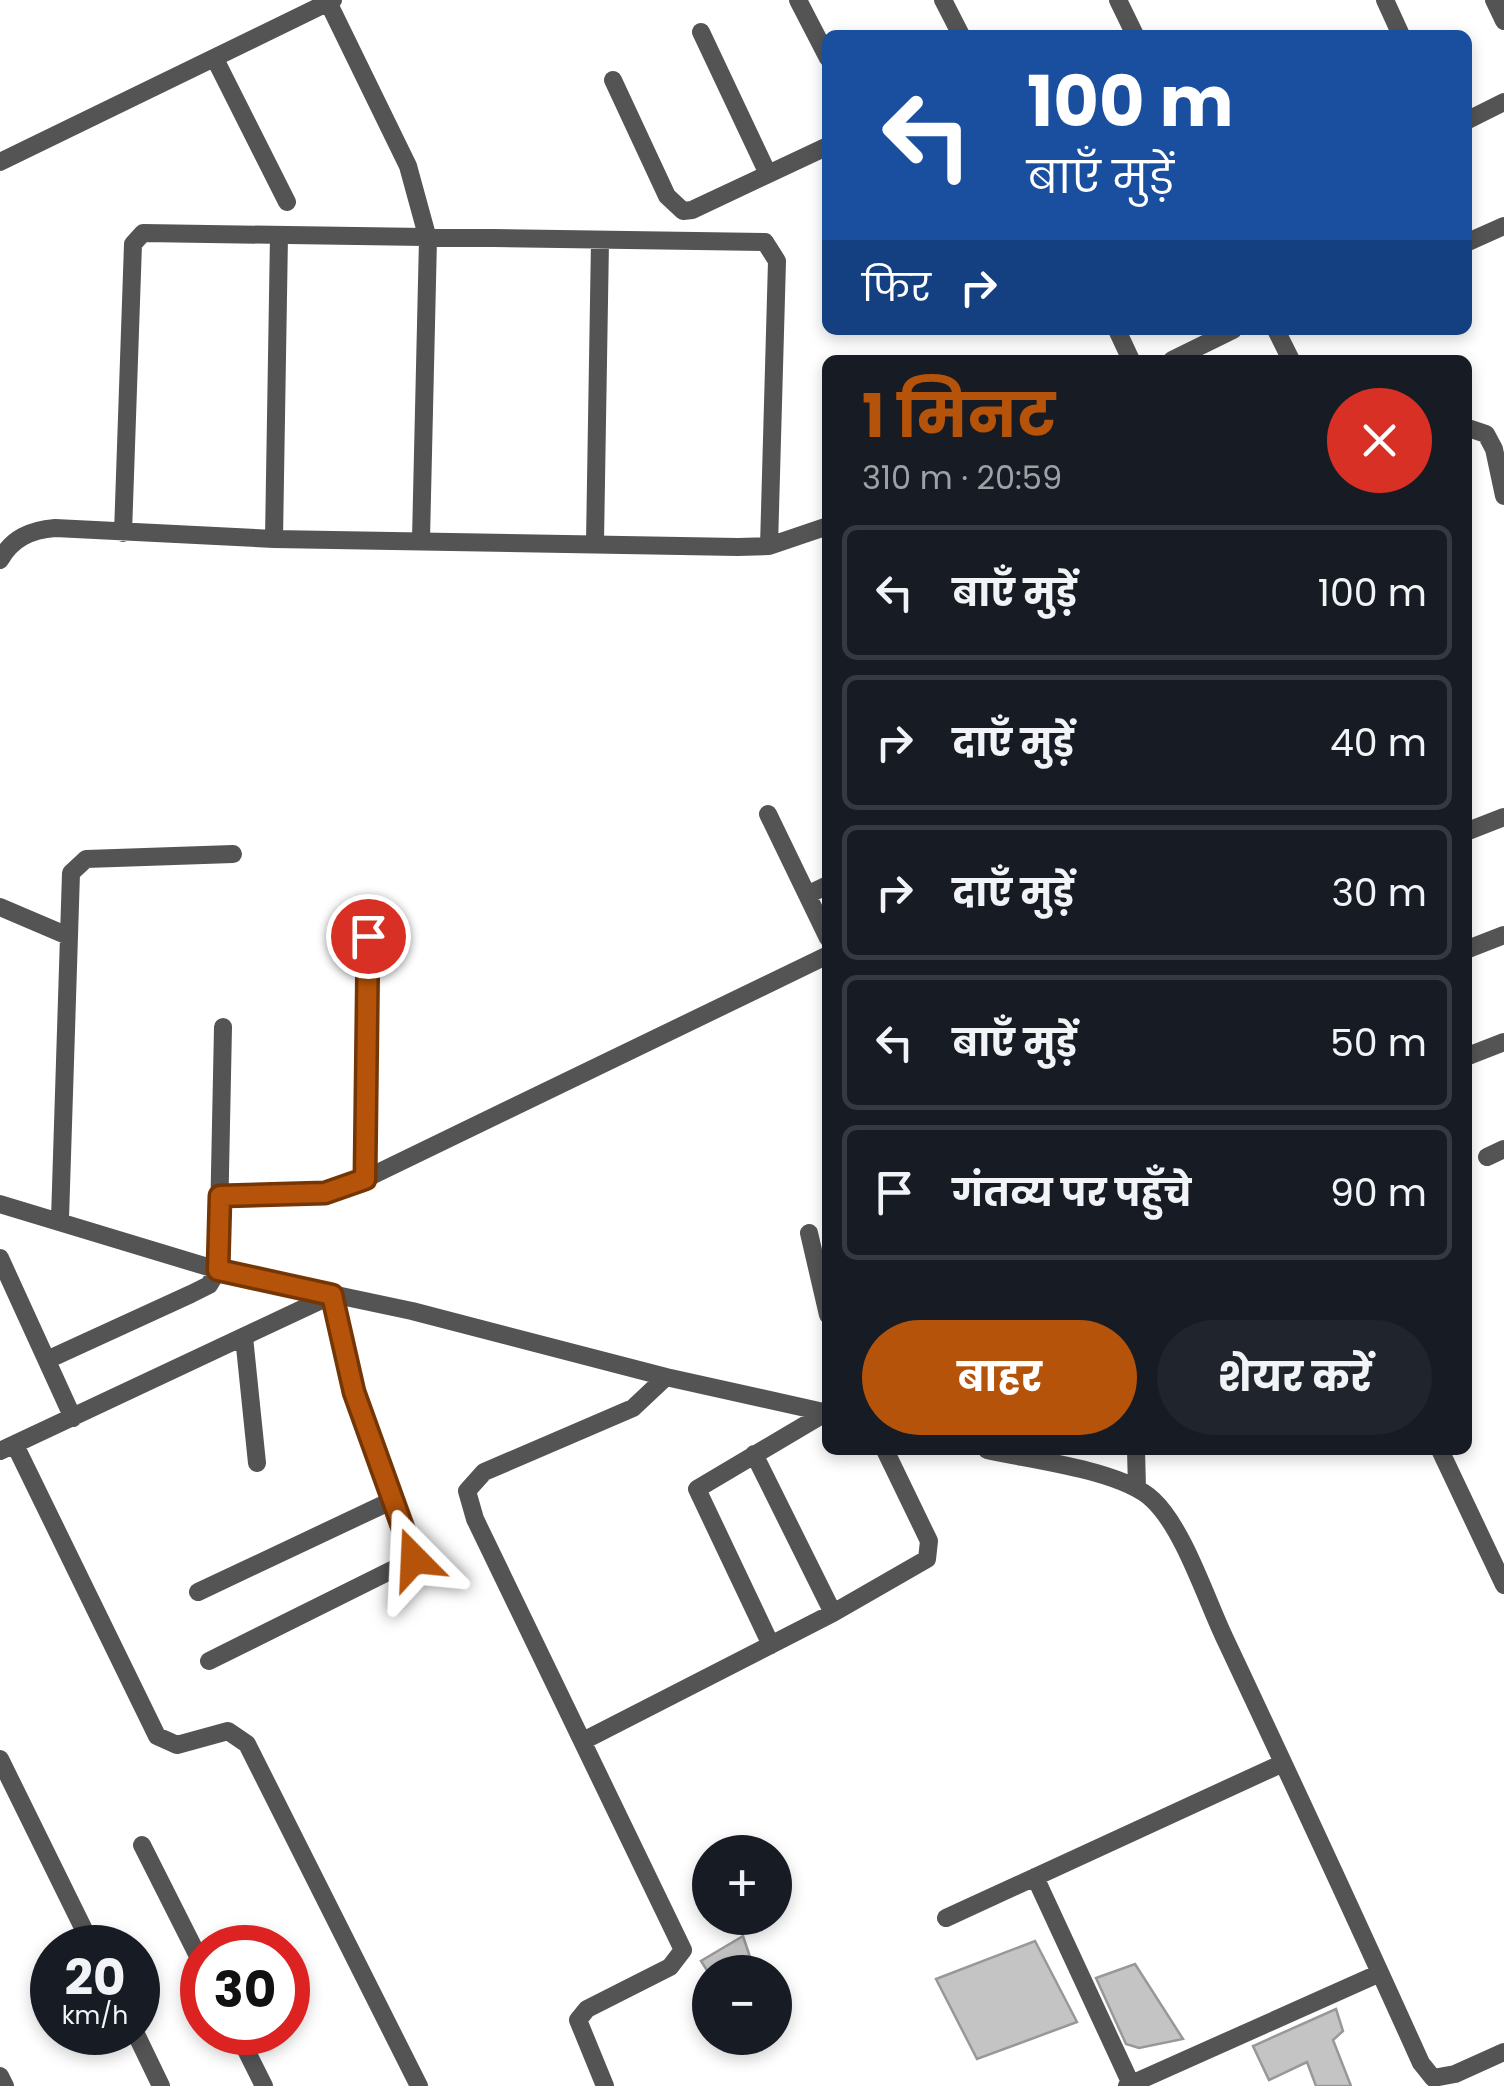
<!DOCTYPE html>
<html lang="hi">
<meta charset="utf-8">
<style>
:root{--surface:#171b24;--page:#20242c;--text:#f1f3f6;--muted:#9ea1a6;--line:#363941;--accent:#b45309}
body{margin:0;font-family:Poppins,"Noto Sans Devanagari",sans-serif;background:var(--page);color:var(--text);height:100vh;display:flex;flex-direction:column;font-size:38px;white-space:nowrap}
*{box-sizing:border-box;margin:0}
p{font-size:32px;color:var(--muted)}
.icon{flex:none;width:55px;height:55px;fill:none;stroke:currentColor;stroke-width:2;stroke-linecap:round;stroke-linejoin:round}
.map{position:relative;flex:1;overflow:hidden}
.sheet{position:absolute;left:822px;top:355px;width:650px;height:1100px;display:flex;flex-direction:column;background:var(--surface);border-radius:15px;box-shadow:0 5px 15px #0003}
.sheet>*{flex:none}
.top-card{position:absolute;left:822px;top:30px;width:650px;height:305px;border-radius:15px;box-shadow:0 5px 15px #0003;background:#1a4fa0;color:#fff;overflow:hidden}
.buttons{position:absolute;left:692px;top:1835px;display:grid;gap:20px}
.buttons a{display:grid;place-items:center;width:100px;height:100px;border-radius:50%;background:var(--surface);box-shadow:0 5px 15px #0003;font-size:50px}
.speed{position:absolute;left:30px;top:1925px;display:flex;gap:20px;font-size:50px;font-weight:700;text-align:center}
.speed>*{display:grid;place-content:center;width:130px;height:130px;border-radius:50%;background:var(--surface);box-shadow:0 5px 15px #0003;line-height:1}
.speed small{font-size:25px;font-weight:400}
.speed .limit{border:15px solid #d22;background:#fff;color:#111}
.pin{position:absolute;display:grid;place-items:center;width:85px;height:85px;color:#fff;margin:-42px;border:5px solid #fff;border-radius:50%;box-shadow:0 2px 10px #0007}
.me{position:absolute;width:110px;margin:-55px;rotate:339deg;stroke-linejoin:round;filter:drop-shadow(0 0 8px #0008)}
.turn{display:flex;align-items:center;gap:35px;height:210px;padding:0 40px;font-size:45px}
.turn .icon{width:130px;height:130px;stroke-width:2.5}
.turn b{display:block;font-size:70px;line-height:85px}
.then{display:flex;align-items:center;height:95px;padding:0 40px;background:#0003;gap:20px;font-size:38px}
.round{display:grid;place-items:center;flex:none;width:105px;height:105px;border-radius:52px;background:var(--page)}
.overview{display:flex;align-items:center;justify-content:space-between;height:170px;padding:0 40px}
h1{font-size:60px;font-weight:700;line-height:75px;color:var(--accent)}
.primary-button{display:flex;gap:20px;margin-top:auto;padding:20px 40px}
.primary-button a{flex:1;height:115px;border-radius:60px;background:var(--accent);color:#fff;font-size:40px;font-weight:700;line-height:115px;text-align:center}
.primary-button a+a{background:var(--page);color:var(--text)}
ul{padding:0;list-style:none}
li{display:flex;align-items:center;gap:30px;height:135px;margin:0 20px 15px;padding:0 20px;border:5px solid var(--line);border-radius:15px}
li div{flex:1}
li b{display:block;font-size:38px}
li em{font-style:normal}
.map>svg:first-child{display:block}
.building{fill:#c4c4c4;stroke:#989898;stroke-width:2.5}
.lines{fill:none;stroke-linecap:round;stroke-linejoin:round}
.minor{stroke:#545454;stroke-width:18}
.route-casing{stroke:#753606;stroke-width:25}
.route{stroke:#b45309;stroke-width:18}
</style>
<div class="map">
<svg width="1504" height="2086" viewBox="0 0 1504 2086">
<rect width="100%" height="100%" fill="#fff"/>
<!-- building -->
<path class="building" d="M 743,1936 L 755,1972 L 708,1972 L 701,1961 Z
M 1035,1941 L 1077,2022 L 977,2059 L 936,1979 Z
M 1135,1964 L 1183,2039 L 1139,2048 L 1126,2044 L 1096,1978 Z
M 1336,2009 L 1343,2031 L 1333,2040 L 1351,2086 L 1316,2086 L 1307,2062 L 1269,2080 L 1253,2046 Z"/>
<g class="lines">
<!-- minor -->
<path class="minor" d="M 798,0 L 828,58
M 943,0 L 961,35
M 1118,0 L 1135,35
M 1385,0 L 1401,35
M 1494,0 L 1504,21
M 328,2 L 408,166 L 428,239 L 421,539
M 701,32 L 768,174
M 215,59 L 287,202
M 613,80 L 667,196 L 683,211 L 692,210 L 828,146
M 1468,120 L 1504,102
M 0,162 L 333,0
M 1468,242 L 1504,226
M 1117,330 L 1131,360
M 1276,330 L 1291,360
M 1172,360 L 1233,330
M 1468,428 L 1486,434 L 1494,449 L 1504,496
M 123,533 L 133,244 L 143,233 L 765,242 L 777,261 L 769,546
M 274,539 L 279,236
M 595,542 L 600,241
M 0,560 C 12,538 31,530 55,528 L 274,539 L 738,547 L 769,546 L 828,526
M 768,814 L 828,938
M 1468,831 L 1504,817
M 807,895 L 828,885
M 0,907 L 68,936
M 1468,949 L 1504,935
M 1468,1056 L 1504,1042
M 1487,1157 L 1504,1149
M 365,1179 L 368,935
M 220,1196 L 325,1193 L 365,1179 L 828,955
M 0,1204 L 218,1270 L 412,1311 L 666,1377 L 828,1413
M 60,1219 L 71,873 L 86,859 L 233,854
M 809,1233 L 828,1315
M 0,1258 L 73,1418
M 244,1337 L 257,1463
M 47,1360 L 191,1294 L 209,1285 L 218,1270 L 223,1027
M 15,1445 L 157,1736 L 177,1745 L 228,1731 L 247,1744 L 419,2086
M 987,1450 C 1030,1460 1122,1470 1153,1500 C 1184,1529 1207,1602 1226,1641 C 1292,1781 1357,1921 1421,2063 L 1433,2078 L 1455,2074 L 1504,2052
M 1136,1450 L 1137,1488
M 1440,1450 L 1504,1585
M 0,1451 L 332,1295 L 354,1393 L 414,1559 L 209,1661
M 754,1454 L 833,1613
M 198,1592 L 391,1501
M 771,1645 L 697,1489 L 827,1412
M 585,1740 L 833,1613 L 927,1559 L 929,1541 L 885,1450
M 0,1759 L 93,1948
M 142,1845 L 202,1964
M 1035,1877 L 1131,2084
M 946,1918 L 1283,1763
M 135,2032 L 161,2086
M 237,2032 L 264,2086
M 0,2076 L 5,2086
M 605,2086 L 578,2020 L 587,2009 L 670,1967 L 683,1950 L 475,1519 L 467,1491 L 484,1472 L 633,1408 L 666,1377
M 1127,2086 L 1380,1973"/>
</g>
<g class="lines">
<!-- route casing -->
<g class="route-casing">
<path id="route" d="M 368,936 L 365,1179 L 325,1193 L 220,1196 L 218,1270 L 332,1295 L 354,1392 L 414,1559"/>
</g>
<!-- route -->
<use href="#route" class="route"/>
</g>
</svg>
<div class="buttons">
<a>+</a>
<a>−</a>
</div>
<div class="speed"><div>20<small>km/h</small></div><div class="limit">30</div></div>
<div class="pin" style="left:368px;top:936px;background:#d93025"><svg class="icon" aria-label="arrive" viewBox="0 0 24 24"><path d="M6 21V4h12l-3 4 3 4H6"/></svg></div>
<svg class="me" style="left:414px;top:1559px" viewBox="-20 -20 40 40"><path d="M0-17L14 15 0 8-14 15z" fill="#b45309" stroke="#fff" stroke-width="4"/></svg>
<div class="top-card">
<div class="turn"><svg class="icon" aria-label="left" viewBox="0 0 24 24"><path d="M17 20v-9H6M10 6l-5 5 5 5"/></svg><div><b>100 m</b>बाएँ मुड़ें</div></div>
<div class="then">फिर<svg class="icon" aria-label="right" viewBox="0 0 24 24"><path d="M7 20v-9h11M14 6l5 5-5 5"/></svg></div>
</div>
<section class="sheet">
<div class="overview"><div><h1>1 मिनट</h1><p>310 m · 20:59</p></div><a class="round" style="background:#d93025;color:#fff"><svg class="icon" aria-label="close" viewBox="0 0 24 24"><path d="M6 6l12 12M18 6L6 18"/></svg></a></div>
<ul>
<li><svg class="icon" aria-label="left" viewBox="0 0 24 24"><path d="M17 20v-9H6M10 6l-5 5 5 5"/></svg><div><b>बाएँ मुड़ें</b></div><em>100 m</em></li>
<li><svg class="icon" aria-label="right" viewBox="0 0 24 24"><path d="M7 20v-9h11M14 6l5 5-5 5"/></svg><div><b>दाएँ मुड़ें</b></div><em>40 m</em></li>
<li><svg class="icon" aria-label="right" viewBox="0 0 24 24"><path d="M7 20v-9h11M14 6l5 5-5 5"/></svg><div><b>दाएँ मुड़ें</b></div><em>30 m</em></li>
<li><svg class="icon" aria-label="left" viewBox="0 0 24 24"><path d="M17 20v-9H6M10 6l-5 5 5 5"/></svg><div><b>बाएँ मुड़ें</b></div><em>50 m</em></li>
<li><svg class="icon" aria-label="arrive" viewBox="0 0 24 24"><path d="M6 21V4h12l-3 4 3 4H6"/></svg><div><b>गंतव्य पर पहुँचे</b></div><em>90 m</em></li>
</ul>
<div class="primary-button"><a>बाहर</a><a>शेयर करें</a></div>
</section>
</div>
